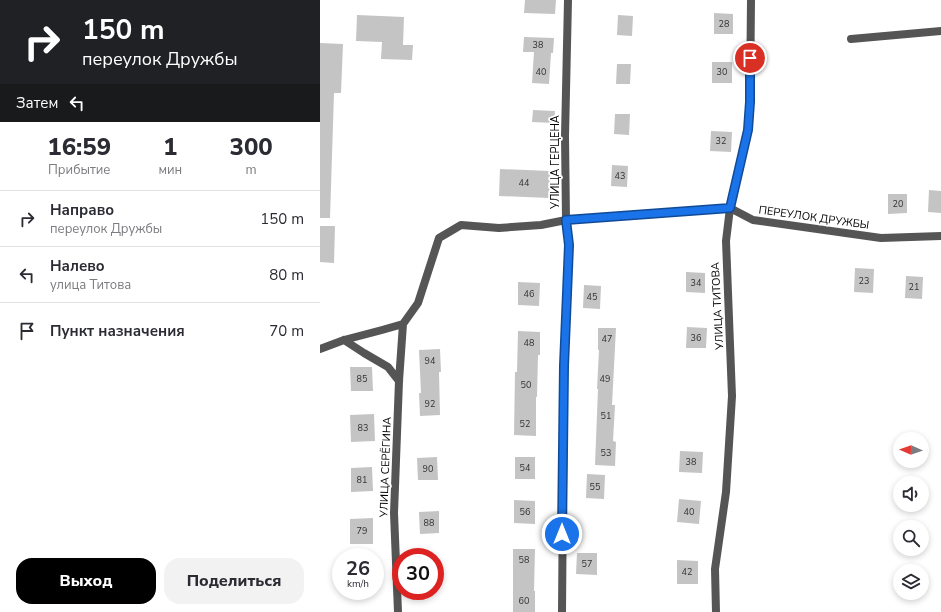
<!DOCTYPE html>
<html lang="ru">
<meta charset="utf-8">
<style>
:root{--surface:#fff;--page:#f2f2f3;--text:#2b2b33;--muted:#7c7c81;--line:#e1e1e2;--accent:#000}
body{margin:0;font-family:"Nunito Sans",sans-serif;background:var(--page);color:var(--text);height:100vh;display:flex;flex-direction:column;font-size:15px;white-space:nowrap}
*{box-sizing:border-box;margin:0}
p{font-size:13px;color:var(--muted)}
.icon{flex:none;width:22px;height:22px;fill:none;stroke:currentColor;stroke-width:2;stroke-linecap:round;stroke-linejoin:round}
.map{position:relative;flex:1;overflow:hidden}
.sheet{display:flex;flex-direction:column;background:var(--surface);width:320px}
.sheet>*{flex:none}
.banner{background:#202124;color:#fff;overflow:hidden}
.needle{width:26px;rotate:272deg}
.tools{position:absolute;left:573px;top:432px;display:grid;gap:8px}
.tools a{display:grid;place-items:center;width:36px;height:36px;border-radius:50%;background:var(--surface);box-shadow:0 2px 6px #0003;font-size:20px}
.speed{position:absolute;left:12px;top:548px;display:flex;gap:8px;font-size:20px;font-weight:700;text-align:center}
.speed>*{display:grid;place-content:center;width:52px;height:52px;border-radius:50%;background:var(--surface);box-shadow:0 2px 6px #0003;line-height:1}
.speed small{font-size:10px;font-weight:400}
.speed .limit{border:6px solid #d22;background:#fff;color:#111}
.pin{position:absolute;display:grid;place-items:center;width:34px;height:34px;color:#fff;margin:-17px;border:2px solid #fff;border-radius:50%;box-shadow:0 1px 4px #0007}
.me{position:absolute;width:44px;margin:-22px;rotate:0deg;stroke-linejoin:round;filter:drop-shadow(0 0 3px #0008)}
.turn{display:flex;align-items:center;gap:14px;height:84px;padding:0 16px;font-size:18px}
.turn .icon{width:52px;height:52px;stroke-width:2.5}
.turn b{display:block;font-size:28px;line-height:34px}
.then{display:flex;align-items:center;height:38px;padding:0 16px;background:#0003;gap:8px;font-size:15px}
.eta{display:flex;justify-content:space-evenly;align-items:center;height:68px;text-align:center}
.eta b{font-size:24px;font-weight:800;line-height:28px}
.action{display:flex;gap:8px;margin-top:auto;padding:8px 16px}
.action a{flex:1;height:46px;border-radius:16px;background:var(--accent);color:#fff;font-size:16px;font-weight:800;line-height:46px;text-align:center}
.action a+a{background:var(--page);color:var(--text)}
ul{padding:0;list-style:none}
li{display:flex;align-items:center;gap:12px;height:56px;padding:0 16px;border-top:1px solid var(--line)}
li div{flex:1}
li b{display:block;font-size:15px}
li em{font-style:normal}
main{display:flex;flex:1;min-height:0}
.map>svg:first-child{display:block}
.building{fill:#c4c4c4}
.lines{fill:none;stroke-linecap:round;stroke-linejoin:round}
.minor{stroke:#555;stroke-width:8}
.route-casing{stroke:#114b97;stroke-width:10}
.route{stroke:#1a73e8;stroke-width:7}
.labels{text-anchor:middle;stroke-width:3.5;stroke-linejoin:round;paint-order:stroke}
.number-label{font-size:9px;fill:#313131}
.street-label{font-size:11px;fill:#000;stroke:#fff}
</style>
<main>
<section class="sheet">
<div class="banner">
<div class="turn"><svg class="icon" aria-label="right" viewBox="0 0 24 24"><path d="M7 20v-9h11M14 6l5 5-5 5"/></svg><div><b>150 m</b>переулок Дружбы</div></div>
<div class="then">Затем<svg class="icon" aria-label="left" viewBox="0 0 24 24"><path d="M17 20v-9H6M10 6l-5 5 5 5"/></svg></div>
</div>
<div class="eta">
<div><b>16:59</b><p>Прибытие</p></div>
<div><b>1</b><p>мин</p></div>
<div><b>300</b><p>m</p></div>
</div>
<ul>
<li><svg class="icon" aria-label="right" viewBox="0 0 24 24"><path d="M7 20v-9h11M14 6l5 5-5 5"/></svg><div><b>Направо</b><p>переулок Дружбы</p></div><em>150 m</em></li>
<li><svg class="icon" aria-label="left" viewBox="0 0 24 24"><path d="M17 20v-9H6M10 6l-5 5 5 5"/></svg><div><b>Налево</b><p>улица Титова</p></div><em>80 m</em></li>
<li><svg class="icon" aria-label="arrive" viewBox="0 0 24 24"><path d="M6 21V4h12l-3 4 3 4H6"/></svg><div><b>Пункт назначения</b></div><em>70 m</em></li>
</ul>
<div class="action"><a>Выход</a><a>Поделиться</a></div>
</section>
<div class="map">
<svg width="621" height="612" viewBox="0 0 621 612">
<rect width="100%" height="100%" fill="#fff"/>
<!-- building -->
<path class="building" d="M 205,0 L 236,0 L 235,14 L 204,13 Z
M 394,13 L 413,14 L 413,34 L 394,34 Z
M 37,15 L 84,17 L 83,45 L 93,45 L 92,60 L 61,59 L 62,42 L 36,41 Z
M 298,15 L 313,16 L 312,36 L 297,35 Z
M 204,37 L 234,38 L 233,53 L 231,53 L 229,84 L 212,83 L 214,52 L 203,52 Z
M 0,43 L 23,44 L 21,93 L 14,93 L 10,218 L 0,218 Z
M 392,62 L 412,62 L 412,83 L 392,83 Z
M 297,64 L 311,64 L 310,84 L 296,84 Z
M 213,110 L 235,111 L 234,123 L 212,122 Z
M 295,114 L 310,114 L 309,135 L 294,134 Z
M 391,131 L 412,132 L 411,152 L 390,151 Z
M 292,165 L 308,166 L 307,187 L 291,186 Z
M 180,169 L 230,171 L 229,198 L 179,196 Z
M 609,190 L 621,191 L 621,213 L 608,212 Z
M 568,194 L 587,194 L 587,213 L 568,214 Z
M 0,226 L 15,226 L 14,263 L 0,262 Z
M 535,268 L 554,269 L 553,293 L 534,292 Z
M 366,272 L 385,273 L 385,293 L 366,292 Z
M 586,276 L 603,277 L 602,299 L 585,298 Z
M 198,282 L 220,283 L 219,306 L 198,305 Z
M 264,285 L 281,286 L 280,309 L 263,308 Z
M 367,327 L 387,328 L 386,348 L 366,348 Z
M 278,328 L 296,328 L 292,405 L 295,405 L 293,441 L 296,442 L 295,466 L 275,465 L 278,389 L 277,389 L 279,350 L 278,350 Z
M 198,331 L 220,332 L 220,355 L 218,355 L 217,397 L 216,397 L 216,436 L 194,435 L 195,372 L 197,372 Z
M 120,349 L 121,372 L 119,372 L 120,415 L 100,416 L 99,393 L 101,393 L 99,350 Z
M 30,367 L 52,367 L 53,391 L 31,391 Z
M 54,414 L 55,441 L 31,442 L 30,415 Z
M 360,451 L 383,452 L 382,473 L 359,472 Z
M 117,457 L 118,480 L 98,480 L 97,458 Z
M 195,457 L 215,457 L 215,479 L 195,479 Z
M 52,467 L 53,491 L 31,492 L 31,468 Z
M 267,474 L 285,475 L 284,499 L 266,498 Z
M 359,499 L 381,501 L 379,524 L 357,522 Z
M 194,500 L 215,501 L 215,524 L 194,523 Z
M 119,511 L 119,533 L 100,534 L 99,512 Z
M 53,518 L 53,544 L 30,544 L 30,519 Z
M 193,549 L 215,549 L 214,591 L 215,591 L 215,612 L 193,612 Z
M 257,553 L 277,553 L 277,575 L 256,574 Z
M 357,560 L 378,561 L 378,584 L 357,584 Z"/>
<g class="lines">
<!-- minor -->
<path class="minor" d="M 531,39 L 621,31
M 24,340 L 44,353 L 68,367 L 79,381
M 0,349 L 24,340 L 62,330 L 83,324 L 98,303 L 119,238 L 141,225 L 179,228 L 221,225 L 246,220 L 410,208 L 433,220 L 561,238 L 621,236
M 78,612 L 74,513 L 79,381 L 83,324
M 242,612 L 244,366 L 249,245 L 246,220 L 245,136 L 248,0
M 396,612 L 395,569 L 406,492 L 412,396 L 406,241 L 410,208 L 428,130 L 430,102 L 431,0"/>
</g>
<g class="lines">
<!-- route casing -->
<g class="route-casing">
<path id="route" d="M 242,534 L 244,366 L 249,245 L 246,220 L 410,208 L 428,130 L 430,102 L 430,58"/>
</g>
<!-- route -->
<use href="#route" class="route"/>
</g>
<g class="labels">
<!-- number labels -->
<g class="number-label">
<text x="404" y="27">28</text>
<text x="218" y="48">38</text>
<text x="221" y="75">40</text>
<text x="402" y="75">30</text>
<text x="401" y="144">32</text>
<text x="300" y="179">43</text>
<text x="204" y="186">44</text>
<text x="578" y="207">20</text>
<text x="544" y="284">23</text>
<text x="376" y="286">34</text>
<text x="594" y="290">21</text>
<text x="209" y="297">46</text>
<text x="272" y="300">45</text>
<text x="376" y="341">36</text>
<text x="287" y="342">47</text>
<text x="209" y="346">48</text>
<text x="110" y="364">94</text>
<text x="42" y="382">85</text>
<text x="285" y="382">49</text>
<text x="206" y="388">50</text>
<text x="110" y="407">92</text>
<text x="286" y="419">51</text>
<text x="205" y="427">52</text>
<text x="43" y="431">83</text>
<text x="286" y="456">53</text>
<text x="371" y="465">38</text>
<text x="205" y="471">54</text>
<text x="108" y="472">90</text>
<text x="42" y="483">81</text>
<text x="275" y="490">55</text>
<text x="205" y="515">56</text>
<text x="369" y="515">40</text>
<text x="109" y="526">88</text>
<text x="42" y="534">79</text>
<text x="204" y="563">58</text>
<text x="267" y="567">57</text>
<text x="367" y="575">42</text>
<text x="204" y="604">60</text>
</g>
<!-- street labels -->
<g class="street-label">
<text transform="translate(235 162) rotate(-90)" y="4">УЛИЦА ГЕРЦЕНА</text>
<text transform="translate(494 217) rotate(8)" y="4">ПЕРЕУЛОК ДРУЖБЫ</text>
<text transform="translate(397 306) rotate(-93)" y="4">УЛИЦА ТИТОВА</text>
<text transform="translate(65 467) rotate(-88)" y="4">УЛИЦА СЕРЁГИНА</text>
</g>
</g>
</svg>
<div class="tools">
<a><svg class="needle" viewBox="-14 -14 28 28"><path d="M0-13l5 13h-10z" fill="#e53935"/><path d="M0 13l5-13h-10z" fill="#7c7c81"/></svg></a>
<a><svg class="icon" aria-label="sound" viewBox="0 0 24 24"><path d="M4 9h4l5-4v14l-5-4H4zM17 9q2 3 0 6"/></svg></a>
<a><svg class="icon" aria-label="search" viewBox="0 0 24 24"><circle cx="10" cy="10" r="6"/><path d="M15 15l6 6"/></svg></a>
<a><svg class="icon" aria-label="layers" viewBox="0 0 24 24"><path d="M12 4l9 5-9 5-9-5zM3 14l9 5 9-5"/></svg></a>
</div>
<div class="speed"><div>26<small>km/h</small></div><div class="limit">30</div></div>
<div class="pin" style="left:430px;top:58px;background:#d93025"><svg class="icon" aria-label="arrive" viewBox="0 0 24 24"><path d="M6 21V4h12l-3 4 3 4H6"/></svg></div>
<svg class="me" style="left:242px;top:534px" viewBox="-20 -20 40 40"><circle r="17" fill="#1a73e8" stroke="#fff" stroke-width="3"/><path d="M0-11L8 9 0 5-8 9z" fill="#fff"/></svg>
</div>
</main>
